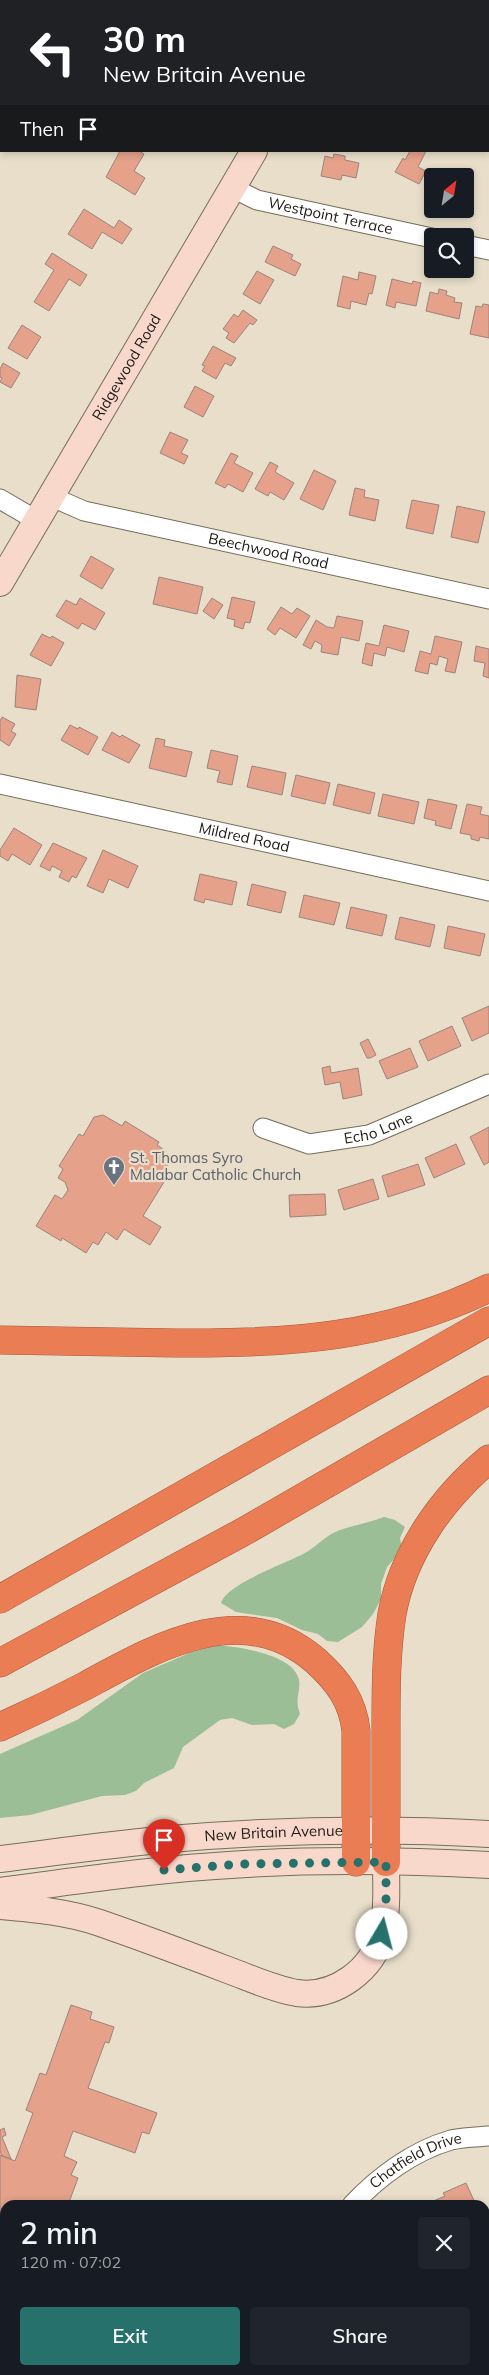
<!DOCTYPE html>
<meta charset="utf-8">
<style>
:root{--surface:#171b24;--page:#20242c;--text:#f1f3f6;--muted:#9ea1a6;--accent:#27716d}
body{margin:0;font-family:Mulish,sans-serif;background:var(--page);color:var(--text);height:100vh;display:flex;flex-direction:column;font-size:19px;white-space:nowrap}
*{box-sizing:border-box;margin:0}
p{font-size:16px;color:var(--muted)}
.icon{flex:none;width:28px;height:28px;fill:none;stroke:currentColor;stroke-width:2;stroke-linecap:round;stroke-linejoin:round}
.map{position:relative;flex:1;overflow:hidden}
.sheet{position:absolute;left:0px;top:2200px;width:490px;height:175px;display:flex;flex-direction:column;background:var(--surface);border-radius:15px 15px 0 0;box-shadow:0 2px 8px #0003}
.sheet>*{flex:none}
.banner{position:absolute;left:0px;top:0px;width:490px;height:152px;box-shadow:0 2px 8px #0003;background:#202124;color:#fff;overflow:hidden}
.needle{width:32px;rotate:30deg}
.fabs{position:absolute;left:424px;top:168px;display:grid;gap:10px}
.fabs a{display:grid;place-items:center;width:50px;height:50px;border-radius:5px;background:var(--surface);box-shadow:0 2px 8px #0003;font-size:25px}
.pin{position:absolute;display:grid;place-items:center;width:42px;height:42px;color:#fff;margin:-51px -21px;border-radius:50% 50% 50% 0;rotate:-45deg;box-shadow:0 0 5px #0007}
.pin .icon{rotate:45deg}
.me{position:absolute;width:55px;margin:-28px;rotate:8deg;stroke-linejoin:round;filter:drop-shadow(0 0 4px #0008)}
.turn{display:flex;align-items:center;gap:18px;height:105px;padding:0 20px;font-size:22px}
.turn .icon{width:65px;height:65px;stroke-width:2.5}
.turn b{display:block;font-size:35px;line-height:42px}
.then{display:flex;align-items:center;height:48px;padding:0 20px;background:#0003;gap:10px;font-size:19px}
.round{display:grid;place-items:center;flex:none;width:52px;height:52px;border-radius:5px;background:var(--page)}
.overview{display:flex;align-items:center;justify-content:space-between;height:85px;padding:0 20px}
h1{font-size:30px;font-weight:600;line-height:38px}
.action{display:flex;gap:10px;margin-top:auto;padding:10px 20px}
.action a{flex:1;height:58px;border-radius:5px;background:var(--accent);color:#fff;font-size:20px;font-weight:600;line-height:58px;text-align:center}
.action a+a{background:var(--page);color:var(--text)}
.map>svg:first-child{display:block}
.green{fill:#9bbe96}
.building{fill:#e5a18a;stroke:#9b847d}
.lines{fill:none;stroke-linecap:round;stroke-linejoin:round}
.street-casing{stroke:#756d5a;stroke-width:21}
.secondary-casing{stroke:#756d5a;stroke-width:28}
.highway-casing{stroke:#a35a3d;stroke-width:29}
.street{stroke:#fff;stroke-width:19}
.secondary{stroke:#f9d8cc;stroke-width:26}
.highway{stroke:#ea7d54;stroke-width:28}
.route{stroke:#27716d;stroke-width:9;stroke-dasharray:0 16.2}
.labels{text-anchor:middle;stroke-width:4.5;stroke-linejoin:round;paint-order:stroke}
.street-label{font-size:15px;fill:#1e1a13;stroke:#e8deca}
.worship-label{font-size:15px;fill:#5b616d;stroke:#e8deca;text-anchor:start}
</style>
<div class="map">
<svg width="489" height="2375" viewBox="0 0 489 2375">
<rect width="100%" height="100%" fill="#e8deca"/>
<!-- green -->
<path class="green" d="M 384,1517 L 395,1520 L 405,1527 L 400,1538 L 402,1550 L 387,1567 L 381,1584 L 381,1599 L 373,1614 L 362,1627 L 338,1642 L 327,1641 L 318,1634 L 302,1630 L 277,1618 L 236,1612 L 221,1603 C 226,1584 287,1563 305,1553 C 316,1547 327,1534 340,1530 C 355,1525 368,1523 384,1517 Z
M 208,1645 C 231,1645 294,1653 299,1680 C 301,1693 294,1697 300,1714 L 294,1724 L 284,1729 L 274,1724 L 252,1725 L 232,1718 L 220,1720 L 183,1747 L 174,1768 L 144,1783 L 136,1791 L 125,1795 L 102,1796 L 30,1815 L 0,1818 L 0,1754 L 77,1720 L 143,1673 Z
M 489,2296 L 489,2375 L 459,2375 L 461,2370 L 485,2370 L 485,2306 Z"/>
<!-- building -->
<path class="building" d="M 120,151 L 139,151 L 144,154 L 134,171 L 145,178 L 135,195 L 106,177 Z
M 410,151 L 426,151 L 418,167 L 426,171 L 419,184 L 395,172 L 403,158 L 405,160 Z
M 334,154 L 345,156 L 345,160 L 359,163 L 356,178 L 342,175 L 341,180 L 321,176 L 325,156 L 333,158 Z
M 442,172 L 460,175 L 460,176 L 442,176 Z
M 84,209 L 114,228 L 119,220 L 132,229 L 122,244 L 102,232 L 92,249 L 68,234 Z
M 273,246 L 293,255 L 291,259 L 301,264 L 295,276 L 265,262 Z
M 52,253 L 87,275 L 80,286 L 69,279 L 49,311 L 34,302 L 54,270 L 45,264 Z
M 257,271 L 274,280 L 260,304 L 243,294 Z
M 359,272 L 376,276 L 372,294 L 369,293 L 366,305 L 351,301 L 350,309 L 337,306 L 343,276 L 358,280 Z
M 392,279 L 412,284 L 413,281 L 421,283 L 416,306 L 396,302 L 395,308 L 386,305 Z
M 439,289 L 447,291 L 446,295 L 455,298 L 454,302 L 462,303 L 459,319 L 426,311 L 430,292 L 438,294 Z
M 483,304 L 489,305 L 489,338 L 470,334 L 476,306 L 482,307 Z
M 243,310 L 257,320 L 253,325 L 250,323 L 234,343 L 226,338 L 229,333 L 223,329 L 234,314 L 238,317 Z
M 22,325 L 41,337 L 27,359 L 8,348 Z
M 213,346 L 236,358 L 231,366 L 225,363 L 216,379 L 202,371 L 205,366 L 202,365 Z
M 3,363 L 20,373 L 11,388 L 0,382 L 2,378 L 0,377 L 0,369 Z
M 195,386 L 214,396 L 203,417 L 184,407 Z
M 170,432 L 188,440 L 181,453 L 188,456 L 184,464 L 160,453 Z
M 231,453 L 238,456 L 234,463 L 253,473 L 243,492 L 228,484 L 225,488 L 215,483 Z
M 270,462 L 278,466 L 275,472 L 294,483 L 284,500 L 270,492 L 268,496 L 255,489 Z
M 314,470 L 336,481 L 323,510 L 300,499 Z
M 355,488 L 365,490 L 364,497 L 379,500 L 375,521 L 349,515 Z
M 412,500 L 439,505 L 433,534 L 406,528 Z
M 457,506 L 485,512 L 478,543 L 451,537 Z
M 91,556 L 114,569 L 102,589 L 80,576 Z
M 159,577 L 203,587 L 197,614 L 153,604 Z
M 232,597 L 255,602 L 250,623 L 245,622 L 243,629 L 234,626 L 235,620 L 227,618 Z
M 80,598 L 105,613 L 95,630 L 82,623 L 78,629 L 56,616 L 66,600 L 76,605 Z
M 212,598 L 223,605 L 214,619 L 203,611 Z
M 281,607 L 292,614 L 297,608 L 310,616 L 296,638 L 280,628 L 275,635 L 267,629 Z
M 337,616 L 363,621 L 359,641 L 341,637 L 338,655 L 321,652 L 322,645 L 315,641 L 311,649 L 303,645 L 316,620 L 327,627 L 334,628 Z
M 384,625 L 409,631 L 404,652 L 387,647 L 385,656 L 374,653 L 372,666 L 362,663 L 366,643 L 379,646 Z
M 42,634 L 50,638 L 52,636 L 64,643 L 51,666 L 30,655 Z
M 435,636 L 462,642 L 455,673 L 445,671 L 448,659 L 439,656 L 437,665 L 430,663 L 428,674 L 415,671 L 420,651 L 431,654 Z
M 476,646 L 489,649 L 489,678 L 483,676 L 485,663 L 474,661 Z
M 17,675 L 41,679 L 36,710 L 15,707 Z
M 2,717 L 15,724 L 11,731 L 16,734 L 9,746 L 0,740 L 0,721 Z
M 70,725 L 78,729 L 79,727 L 98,737 L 88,755 L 61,740 Z
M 112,732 L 120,737 L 122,735 L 140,745 L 129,763 L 102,750 Z
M 156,738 L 165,740 L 164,746 L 192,752 L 186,777 L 149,768 Z
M 211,750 L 238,756 L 232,785 L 217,782 L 220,771 L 207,768 Z
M 252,766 L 286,773 L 282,795 L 247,787 Z
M 296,775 L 330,783 L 325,804 L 291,796 Z
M 338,784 L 375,793 L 370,814 L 333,805 Z
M 383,794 L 419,802 L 414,824 L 378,816 Z
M 428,799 L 457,805 L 451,829 L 435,825 L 436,821 L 424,818 Z
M 467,804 L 482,807 L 480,814 L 489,816 L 489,839 L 480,837 L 479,841 L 471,839 L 471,835 L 460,833 Z
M 14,828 L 42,845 L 30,865 L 12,854 L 8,861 L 0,856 L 0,850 Z
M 53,843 L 87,858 L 76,878 L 72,876 L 69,882 L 59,877 L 62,871 L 52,866 L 50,871 L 40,866 Z
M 103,850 L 138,866 L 128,888 L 109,879 L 103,893 L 87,886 Z
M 200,874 L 237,882 L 232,905 L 205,899 L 204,903 L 194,900 Z
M 252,884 L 286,892 L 281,913 L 247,905 Z
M 304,895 L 340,903 L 334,925 L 299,917 Z
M 351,907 L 387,915 L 382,936 L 346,928 Z
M 400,917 L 435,925 L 430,947 L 395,939 Z
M 448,926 L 485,934 L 480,956 L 444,948 Z
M 489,1006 L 489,1033 L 472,1041 L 462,1018 Z
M 452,1026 L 461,1046 L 428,1061 L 419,1041 Z
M 368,1039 L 376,1055 L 370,1058 L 367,1058 L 360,1043 Z
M 410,1048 L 418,1067 L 387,1079 L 379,1061 Z
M 330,1066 L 331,1073 L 358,1068 L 362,1095 L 343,1099 L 340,1082 L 325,1085 L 322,1068 Z
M 103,1115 L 122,1126 L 125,1121 L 159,1142 L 157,1145 L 166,1151 L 160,1161 L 168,1166 L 160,1179 L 164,1182 L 143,1216 L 161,1227 L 150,1245 L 124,1229 L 117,1240 L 106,1232 L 98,1245 L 93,1242 L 86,1253 L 62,1238 L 61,1241 L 36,1226 L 55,1195 L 62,1199 L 68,1190 L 65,1182 L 58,1178 L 63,1169 L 59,1166 L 79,1134 L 83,1136 L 94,1117 Z
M 489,1127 L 489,1162 L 484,1165 L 470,1137 Z
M 456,1144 L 465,1164 L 434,1178 L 425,1158 Z
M 418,1164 L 425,1185 L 388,1197 L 382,1176 Z
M 373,1179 L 379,1199 L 344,1210 L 338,1190 Z
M 325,1194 L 326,1215 L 290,1217 L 289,1195 Z
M 71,2005 L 92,2012 L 90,2019 L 114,2027 L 109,2043 L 105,2042 L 88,2088 L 157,2113 L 149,2134 L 142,2132 L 135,2153 L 73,2131 L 64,2156 L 77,2162 L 71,2175 L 78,2178 L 68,2205 L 5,2205 L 5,2230 L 0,2228 L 0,2155 L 15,2161 L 33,2113 L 26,2110 L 40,2073 L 46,2075 Z
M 4,2128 L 6,2135 L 2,2137 L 11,2159 L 2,2156 L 0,2151 L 0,2130 Z
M 466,2183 L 476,2205 L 430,2205 L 429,2203 L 445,2196 L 443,2193 Z
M 329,2370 L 359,2370 L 356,2375 L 326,2375 Z"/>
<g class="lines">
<!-- street casing -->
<g class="street-casing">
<g id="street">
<path id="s1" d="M 233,188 L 257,200 L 432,238"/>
<path d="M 465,245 L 489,250"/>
<path id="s2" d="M 50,496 L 84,511 L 489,599"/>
<path d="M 0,499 L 36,520"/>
<path id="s3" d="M 0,784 L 489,891"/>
<path id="s4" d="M 263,1128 L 309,1144 L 369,1135 L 489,1084"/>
<path id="s5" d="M 352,2205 C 378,2177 413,2151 451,2140 C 463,2137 477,2137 489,2136"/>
<path d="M 267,2375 L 270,2370"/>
</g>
</g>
<!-- secondary casing -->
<g class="secondary-casing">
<g id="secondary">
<path d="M 338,1 L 339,0"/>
<path id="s6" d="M 0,583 L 254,151"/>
<path id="s7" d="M 0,1859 C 57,1852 113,1844 170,1839 C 276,1830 383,1828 489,1834"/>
<path d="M 0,1891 C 72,1881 143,1871 215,1866 C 306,1859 398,1860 489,1865"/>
<path d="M 0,1906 C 34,1909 68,1912 100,1923 C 143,1938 186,1954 228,1970 C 250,1978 273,1989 297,1993 C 335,1998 373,1970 382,1933 C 388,1910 386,1885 386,1862"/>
</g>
</g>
<!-- highway casing -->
<g class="highway-casing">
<path id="highway" d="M 0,1340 C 58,1341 116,1342 175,1343 C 289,1343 384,1339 489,1288
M 0,1599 L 489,1321
M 0,1663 L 243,1532 L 489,1390
M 0,1727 C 29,1714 58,1700 85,1686 C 157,1647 242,1597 316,1661 C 338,1681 353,1701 356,1731 L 356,1862
M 386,1862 C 386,1817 386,1773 386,1728 C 386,1690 386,1652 392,1614 C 403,1553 442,1498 489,1459"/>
</g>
<!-- street -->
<use href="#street" class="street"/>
<!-- secondary -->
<use href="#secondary" class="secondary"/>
<!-- highway -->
<use href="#highway" class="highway"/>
</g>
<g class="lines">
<!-- route -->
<path class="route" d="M 164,1870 L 242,1864 L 386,1862 L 386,1905 L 382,1934"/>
</g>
<!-- icons -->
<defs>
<g id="church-pin" transform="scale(1.125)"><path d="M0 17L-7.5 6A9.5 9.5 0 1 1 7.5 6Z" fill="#6b7280" stroke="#e8deca"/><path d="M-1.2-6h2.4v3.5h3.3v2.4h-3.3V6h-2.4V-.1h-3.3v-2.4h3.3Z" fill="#fff"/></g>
</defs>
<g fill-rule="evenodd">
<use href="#church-pin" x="114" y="1167"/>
</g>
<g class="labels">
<!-- street labels -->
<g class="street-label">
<text dy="5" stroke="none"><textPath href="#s1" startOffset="102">Westpoint Terrace</textPath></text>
<text dy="5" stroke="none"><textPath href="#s6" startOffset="250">Ridgewood Road</textPath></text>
<text dy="5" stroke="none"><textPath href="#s2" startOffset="226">Beechwood Road</textPath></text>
<text dy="5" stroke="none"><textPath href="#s3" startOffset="250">Mildred Road</textPath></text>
<text dy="5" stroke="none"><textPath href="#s4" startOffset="120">Echo Lane</textPath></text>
<text dy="5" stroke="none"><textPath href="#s7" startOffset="275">New Britain Avenue</textPath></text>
<text dy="5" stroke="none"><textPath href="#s5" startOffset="79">Chatfield Drive</textPath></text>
</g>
<!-- worship labels -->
<g class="worship-label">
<text x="130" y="1163">St. Thomas Syro<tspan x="130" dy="17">Malabar Catholic Church</tspan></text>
</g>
</g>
</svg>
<div class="fabs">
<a><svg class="needle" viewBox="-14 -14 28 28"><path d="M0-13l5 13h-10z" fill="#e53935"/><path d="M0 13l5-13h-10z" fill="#9ea1a6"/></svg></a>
<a><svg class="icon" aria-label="search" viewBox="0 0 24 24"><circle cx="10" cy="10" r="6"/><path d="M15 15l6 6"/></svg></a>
</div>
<div class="pin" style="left:164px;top:1870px;background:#d93025"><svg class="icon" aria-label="arrive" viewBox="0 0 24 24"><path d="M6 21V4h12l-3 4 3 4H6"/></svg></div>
<svg class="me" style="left:382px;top:1934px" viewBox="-20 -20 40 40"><circle r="19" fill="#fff"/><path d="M0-13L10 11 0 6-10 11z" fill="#27716d"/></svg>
<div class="banner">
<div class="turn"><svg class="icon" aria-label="left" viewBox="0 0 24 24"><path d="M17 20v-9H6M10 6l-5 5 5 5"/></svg><div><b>30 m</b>New Britain Avenue</div></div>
<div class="then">Then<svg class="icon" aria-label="arrive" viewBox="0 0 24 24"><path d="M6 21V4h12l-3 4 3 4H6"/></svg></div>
</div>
<section class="sheet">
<div class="overview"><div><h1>2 min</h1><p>120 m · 07:02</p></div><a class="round"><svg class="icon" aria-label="close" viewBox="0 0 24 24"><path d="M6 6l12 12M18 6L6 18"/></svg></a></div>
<div class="action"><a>Exit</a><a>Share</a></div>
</section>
</div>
